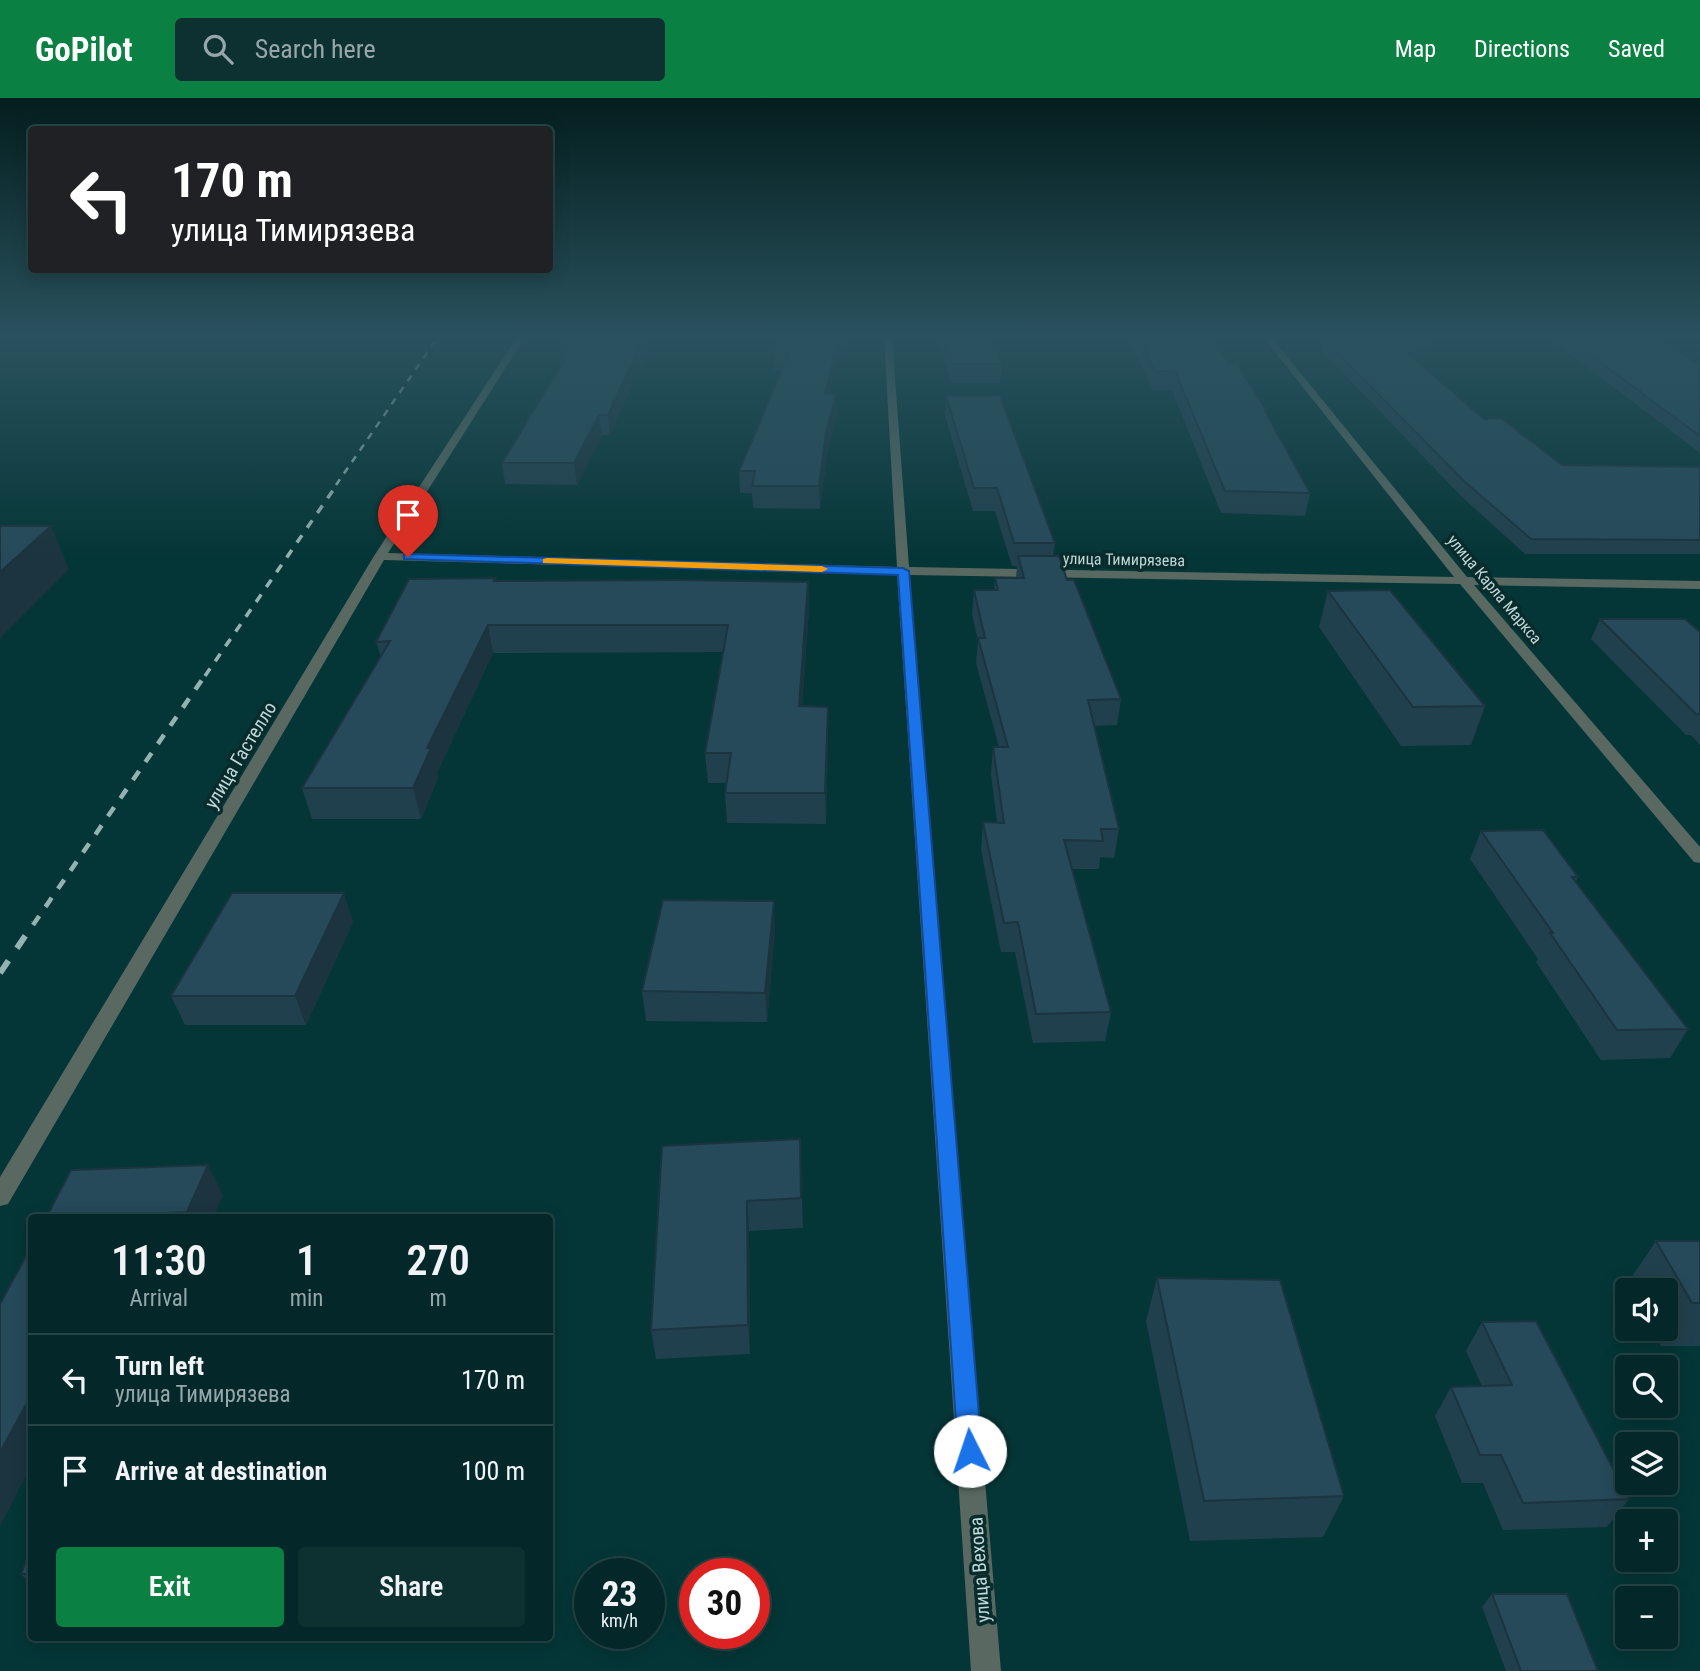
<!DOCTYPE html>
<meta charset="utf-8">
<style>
:root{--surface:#042829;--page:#0d3031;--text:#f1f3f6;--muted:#97a6a8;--line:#254446;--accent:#0b8043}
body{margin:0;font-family:"Roboto Condensed",sans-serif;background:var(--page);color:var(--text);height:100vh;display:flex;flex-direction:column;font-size:26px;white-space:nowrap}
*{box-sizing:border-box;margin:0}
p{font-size:23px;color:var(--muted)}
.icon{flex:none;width:38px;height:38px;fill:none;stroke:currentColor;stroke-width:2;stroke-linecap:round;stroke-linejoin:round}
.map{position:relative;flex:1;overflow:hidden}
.side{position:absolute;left:28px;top:1116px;width:525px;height:427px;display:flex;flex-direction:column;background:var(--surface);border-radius:7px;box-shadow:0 4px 18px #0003,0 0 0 2px var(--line)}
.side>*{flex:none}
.top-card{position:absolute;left:28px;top:28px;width:525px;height:147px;border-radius:7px;box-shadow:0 4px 18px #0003,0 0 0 2px var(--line);background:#202124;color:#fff;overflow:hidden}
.controls{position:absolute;left:1615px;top:1180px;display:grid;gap:14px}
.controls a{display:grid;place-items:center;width:63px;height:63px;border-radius:7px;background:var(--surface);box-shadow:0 4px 18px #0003,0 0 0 2px var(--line);font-size:35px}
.speed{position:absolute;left:574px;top:1460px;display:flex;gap:14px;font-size:35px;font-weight:700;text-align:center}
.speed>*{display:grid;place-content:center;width:91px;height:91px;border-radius:50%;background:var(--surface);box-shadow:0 4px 18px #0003,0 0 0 2px var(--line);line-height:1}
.speed small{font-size:18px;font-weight:400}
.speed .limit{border:10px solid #d22;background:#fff;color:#111}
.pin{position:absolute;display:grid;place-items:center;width:60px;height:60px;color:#fff;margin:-72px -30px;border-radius:50% 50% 50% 0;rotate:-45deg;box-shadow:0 0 7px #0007}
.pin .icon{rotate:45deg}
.me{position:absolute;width:77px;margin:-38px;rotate:356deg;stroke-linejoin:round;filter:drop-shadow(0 0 5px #0008)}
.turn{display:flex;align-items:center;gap:24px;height:147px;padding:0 28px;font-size:32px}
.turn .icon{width:91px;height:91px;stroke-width:2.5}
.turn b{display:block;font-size:49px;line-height:60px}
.eta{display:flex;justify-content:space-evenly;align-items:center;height:119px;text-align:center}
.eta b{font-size:42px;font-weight:600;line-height:49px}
.button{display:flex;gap:14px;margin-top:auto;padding:14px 28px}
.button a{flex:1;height:80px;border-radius:7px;background:var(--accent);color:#fff;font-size:28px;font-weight:600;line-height:80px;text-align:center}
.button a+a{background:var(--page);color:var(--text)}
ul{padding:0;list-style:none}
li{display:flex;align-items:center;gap:21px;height:91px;padding:0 28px;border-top:2px solid var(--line)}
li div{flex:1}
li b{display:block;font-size:26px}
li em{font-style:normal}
header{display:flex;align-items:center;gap:42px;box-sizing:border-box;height:98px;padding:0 35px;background:var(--accent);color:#fff}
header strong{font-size:33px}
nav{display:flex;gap:38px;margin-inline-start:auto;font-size:24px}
.search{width:490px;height:63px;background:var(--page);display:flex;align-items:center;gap:18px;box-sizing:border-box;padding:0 24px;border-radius:7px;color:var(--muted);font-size:26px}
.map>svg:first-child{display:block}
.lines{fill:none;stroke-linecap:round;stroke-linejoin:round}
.street{fill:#596962;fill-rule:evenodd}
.rail-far3{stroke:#95b2b2;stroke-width:2.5;stroke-dasharray:7 7;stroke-linecap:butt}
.rail-far2{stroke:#95b2b2;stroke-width:3.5;stroke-dasharray:9 9;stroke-linecap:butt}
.rail-far1{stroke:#95b2b2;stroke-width:4.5;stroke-dasharray:11 11;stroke-linecap:butt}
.rail{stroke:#95b2b2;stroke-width:6;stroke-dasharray:15 15;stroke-linecap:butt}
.wall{fill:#21404d}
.shaded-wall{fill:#1b343f}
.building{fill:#264a5a;stroke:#1b343f;stroke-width:2}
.route{fill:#1a73e8;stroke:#114b97;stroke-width:2}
.slow{fill:#f59e0b}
.labels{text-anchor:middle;stroke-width:7;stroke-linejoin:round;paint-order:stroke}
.far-street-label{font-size:16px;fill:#c1d8d8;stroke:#082b2c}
.street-label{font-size:19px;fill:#c1d8d8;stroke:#082b2c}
</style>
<header>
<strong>GoPilot</strong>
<div class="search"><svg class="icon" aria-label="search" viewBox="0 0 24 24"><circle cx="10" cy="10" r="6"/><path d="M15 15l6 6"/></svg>Search here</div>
<nav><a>Map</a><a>Directions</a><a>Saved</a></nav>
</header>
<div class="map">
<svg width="1700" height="1573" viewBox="0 0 1700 1573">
<rect width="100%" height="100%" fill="#053637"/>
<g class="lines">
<!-- street -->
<path class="street" d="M 517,239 L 525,239 L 388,455 L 897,469 L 884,239 L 892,239 L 909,469 L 1454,479 L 1263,239 L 1271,239 L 1467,479 L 1700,483 L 1700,491 L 1474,487 L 1700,749 L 1700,765 L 1694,764 L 1460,486 L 909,477 L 1001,1573 L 971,1573 L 897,476 L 384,462 L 8,1106 L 0,1108 L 0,1079 L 374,458 Z"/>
<!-- rail-far3 -->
<path class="rail-far3" d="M 336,387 L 438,239"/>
<!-- rail-far2 -->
<path class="rail-far2" d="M 205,578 L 338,385"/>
<!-- rail-far1 -->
<path class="rail-far1" d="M 33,827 L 206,576"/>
<!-- rail -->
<path class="rail" d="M 0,875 L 34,825"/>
</g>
<!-- wall -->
<path class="wall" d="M 776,239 L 843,239 L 843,244 L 830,295 L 837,316 L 827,356 L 820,411 L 753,410 L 752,395 L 740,395 L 739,373 L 782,272 L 774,272 L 774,253 Z
M 938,239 L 990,239 L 1002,266 L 1000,285 L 951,285 Z
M 1129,239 L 1210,239 L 1228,265 L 1267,313 L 1267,316 L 1310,395 L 1305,418 L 1221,415 L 1172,292 L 1152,292 Z
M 1318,239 L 1424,239 L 1428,242 L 1425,253 L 1405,254 L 1484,321 L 1562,367 L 1700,369 L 1700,456 L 1525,456 L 1461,398 L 1322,253 L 1324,245 Z
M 1541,239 L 1653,239 L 1700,267 L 1700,355 L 1549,240 Z
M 565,243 L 642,243 L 644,261 L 610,337 L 602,337 L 577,387 L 505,386 L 502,365 L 560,268 L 559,262 L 566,251 Z
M 946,298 L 1055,445 L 1053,458 L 1067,482 L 1121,601 L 1117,627 L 1094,628 L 1119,731 L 1114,760 L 1100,759 L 1099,771 L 1072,771 L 1111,914 L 1105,943 L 1033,945 L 1015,854 L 1001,854 L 981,752 L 983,724 L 997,724 L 991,676 L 993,649 L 999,649 L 976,565 L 978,543 L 972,516 L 974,492 L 994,492 L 995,480 L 1016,480 L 1017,468 L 1012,468 L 995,413 L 973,413 L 945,318 Z
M 496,483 L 808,484 L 809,511 L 802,608 L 828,609 L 828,638 L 826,726 L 727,725 L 725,695 L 726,685 L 708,685 L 705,655 L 723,554 L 493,555 L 437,675 L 438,680 L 421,721 L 312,721 L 302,690 L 381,559 L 376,544 Z
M 1328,493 L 1485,608 L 1471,647 L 1401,648 L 1319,529 Z
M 1600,521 L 1700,534 L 1700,647 L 1691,637 L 1686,637 L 1591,541 Z
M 1481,733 L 1578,779 L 1576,784 L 1688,931 L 1670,960 L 1601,962 L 1536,864 L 1538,861 L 1470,761 Z
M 353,824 L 306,927 L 185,927 L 171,898 Z
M 775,831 L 767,924 L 646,923 L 642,893 Z
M 800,1041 L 803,1130 L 749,1133 L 750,1256 L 656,1261 L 651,1232 L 662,1048 Z
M 223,1097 L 213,1120 L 46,1120 Z
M 1656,1143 L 1700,1143 L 1700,1248 L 1661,1248 L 1651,1230 L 1666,1230 L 1666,1192 L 1630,1192 L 1627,1186 Z
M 1157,1180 L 1344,1398 L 1323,1439 L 1190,1443 L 1146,1223 Z
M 1482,1224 L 1629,1401 L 1607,1429 L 1503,1432 L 1483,1385 L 1462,1385 L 1435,1318 L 1451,1289 L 1482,1288 L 1466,1253 Z
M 32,1448 L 32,1487 L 21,1476 Z
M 1492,1496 L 1598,1573 L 1506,1573 L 1482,1509 Z"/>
<!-- shaded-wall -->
<path class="shaded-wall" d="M 635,239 L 643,239 L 639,249 L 642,243 L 644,261 L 610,337 L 608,317 Z
M 839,239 L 843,239 L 843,244 L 825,315 L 825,295 Z
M 836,296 L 837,316 L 827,356 L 820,411 L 819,388 L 826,335 Z
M 599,317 L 602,337 L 577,387 L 574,365 Z
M 51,428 L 69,471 L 0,540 L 0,474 Z
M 808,484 L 809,511 L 800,638 L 799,608 Z
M 488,527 L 493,555 L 437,675 L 438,680 L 421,721 L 413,690 L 427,650 Z
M 828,609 L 828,638 L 826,726 L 825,695 Z
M 344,795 L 353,824 L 306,927 L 295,898 Z
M 774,803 L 775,831 L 767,924 L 765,895 Z
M 208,1067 L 223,1097 L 213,1120 L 191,1120 L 187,1114 Z
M 747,1103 L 749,1133 L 750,1256 L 748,1227 Z
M 32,1296 L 32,1367 L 0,1428 L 0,1354 Z"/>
<!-- building -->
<path class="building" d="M 567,239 L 635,239 L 633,243 L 642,243 L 608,317 L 599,317 L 574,365 L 502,365 L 564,262 L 559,262 L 570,243 L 565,243 Z
M 776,239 L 839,239 L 825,295 L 836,296 L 826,335 L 819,388 L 752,388 L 755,373 L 739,373 L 790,253 L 774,253 Z
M 944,239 L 990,239 L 1002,266 L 952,266 Z
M 1139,239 L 1210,239 L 1228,265 L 1237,266 L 1267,313 L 1265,313 L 1310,395 L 1225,393 L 1175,273 L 1155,273 Z
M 1333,239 L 1424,239 L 1428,242 L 1392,242 L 1484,321 L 1501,320 L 1562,367 L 1700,369 L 1700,442 L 1531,441 L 1465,384 L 1325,242 L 1336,242 Z
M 1566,239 L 1653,239 L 1700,267 L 1700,338 Z
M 946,298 L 1000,298 L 1055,445 L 1014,445 L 997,390 L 974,390 Z
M 0,428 L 51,428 L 0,474 Z
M 1018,458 L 1059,458 L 1067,482 L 1074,482 L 1121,601 L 1088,602 L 1119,731 L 1101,731 L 1103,743 L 1064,742 L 1111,914 L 1036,916 L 1018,824 L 1004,825 L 983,724 L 1004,725 L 993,649 L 1008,649 L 978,540 L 985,540 L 974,492 L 998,492 L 995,480 L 1024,480 Z
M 496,480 L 494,483 L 678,482 L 808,484 L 799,608 L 828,609 L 825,695 L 725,695 L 731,655 L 705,655 L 728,527 L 488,527 L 427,650 L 431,650 L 413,690 L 302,690 L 390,543 L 376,544 L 409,481 Z
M 1390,492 L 1485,608 L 1413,609 L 1328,493 Z
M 1600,521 L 1685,521 L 1700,534 L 1700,616 L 1696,616 Z
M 1543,732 L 1578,779 L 1572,779 L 1688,931 L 1617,932 L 1550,835 L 1553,835 L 1481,733 Z
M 232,795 L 344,795 L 295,898 L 171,898 Z
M 663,802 L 774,803 L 765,895 L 642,893 Z
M 800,1041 L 801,1100 L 747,1103 L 748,1227 L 651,1232 L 662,1048 Z
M 208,1067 L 187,1114 L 165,1115 L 162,1120 L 46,1120 L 71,1072 Z
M 1656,1143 L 1700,1143 L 1700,1205 L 1692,1205 Z
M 32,1147 L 32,1296 L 0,1354 L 0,1206 Z
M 1157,1180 L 1280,1182 L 1344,1398 L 1204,1403 Z
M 1536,1223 L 1629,1401 L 1523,1405 L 1501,1357 L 1480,1357 L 1451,1289 L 1512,1287 L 1482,1224 Z
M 32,1448 L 32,1476 L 21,1476 Z
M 1492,1496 L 1567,1496 L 1598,1573 L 1521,1573 Z"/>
<!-- sky -->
<linearGradient id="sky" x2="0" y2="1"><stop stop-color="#031e1e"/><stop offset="0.52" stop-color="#2a525e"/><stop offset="1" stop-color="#2a525e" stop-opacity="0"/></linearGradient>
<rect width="1700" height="459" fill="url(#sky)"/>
<!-- route -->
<path class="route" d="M 408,456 L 903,470 L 909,473 L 982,1353 L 979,1362 L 970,1365 L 961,1362 L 958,1353 L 898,477 L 404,461 L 404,457 Z"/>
<!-- slow -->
<path class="slow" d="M 547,460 L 822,468 L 828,471 L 822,474 L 543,465 L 543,461 Z"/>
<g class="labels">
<!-- far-street labels -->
<g class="far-street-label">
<text transform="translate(1124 461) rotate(1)" y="6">улица Тимирязева</text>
<text transform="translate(1495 491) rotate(50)" y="6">улица Карла Маркса</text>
</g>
<!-- street labels -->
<g class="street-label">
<text transform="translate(240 657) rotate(-59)" y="7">улица Гастелло</text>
<text transform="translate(979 1472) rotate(-94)" y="7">улица Вехова</text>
</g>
</g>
</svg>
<div class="controls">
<a><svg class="icon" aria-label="sound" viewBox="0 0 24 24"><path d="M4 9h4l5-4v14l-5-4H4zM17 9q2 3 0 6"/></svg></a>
<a><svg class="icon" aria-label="search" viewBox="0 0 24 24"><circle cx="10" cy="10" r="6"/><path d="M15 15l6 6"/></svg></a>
<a><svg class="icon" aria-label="layers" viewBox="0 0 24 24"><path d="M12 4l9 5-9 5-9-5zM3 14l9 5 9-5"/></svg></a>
<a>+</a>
<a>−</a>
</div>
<div class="speed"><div>23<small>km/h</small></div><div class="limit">30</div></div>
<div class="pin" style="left:408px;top:459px;background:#d93025"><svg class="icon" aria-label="arrive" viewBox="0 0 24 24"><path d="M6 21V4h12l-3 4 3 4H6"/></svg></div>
<svg class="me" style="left:970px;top:1353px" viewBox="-20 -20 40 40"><circle r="19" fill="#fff"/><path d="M0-13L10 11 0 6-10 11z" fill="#1a73e8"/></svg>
<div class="top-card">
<div class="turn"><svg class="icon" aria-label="left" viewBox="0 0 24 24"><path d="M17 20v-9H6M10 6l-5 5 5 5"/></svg><div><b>170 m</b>улица Тимирязева</div></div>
</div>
<section class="side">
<div class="eta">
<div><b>11:30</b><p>Arrival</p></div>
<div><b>1</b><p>min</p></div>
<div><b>270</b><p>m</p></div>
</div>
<ul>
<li><svg class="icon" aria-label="left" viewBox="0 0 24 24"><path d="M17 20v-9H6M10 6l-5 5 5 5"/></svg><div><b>Turn left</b><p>улица Тимирязева</p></div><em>170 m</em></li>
<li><svg class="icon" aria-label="arrive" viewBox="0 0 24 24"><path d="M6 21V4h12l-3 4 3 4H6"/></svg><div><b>Arrive at destination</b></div><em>100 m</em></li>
</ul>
<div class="button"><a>Exit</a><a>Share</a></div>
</section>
</div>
